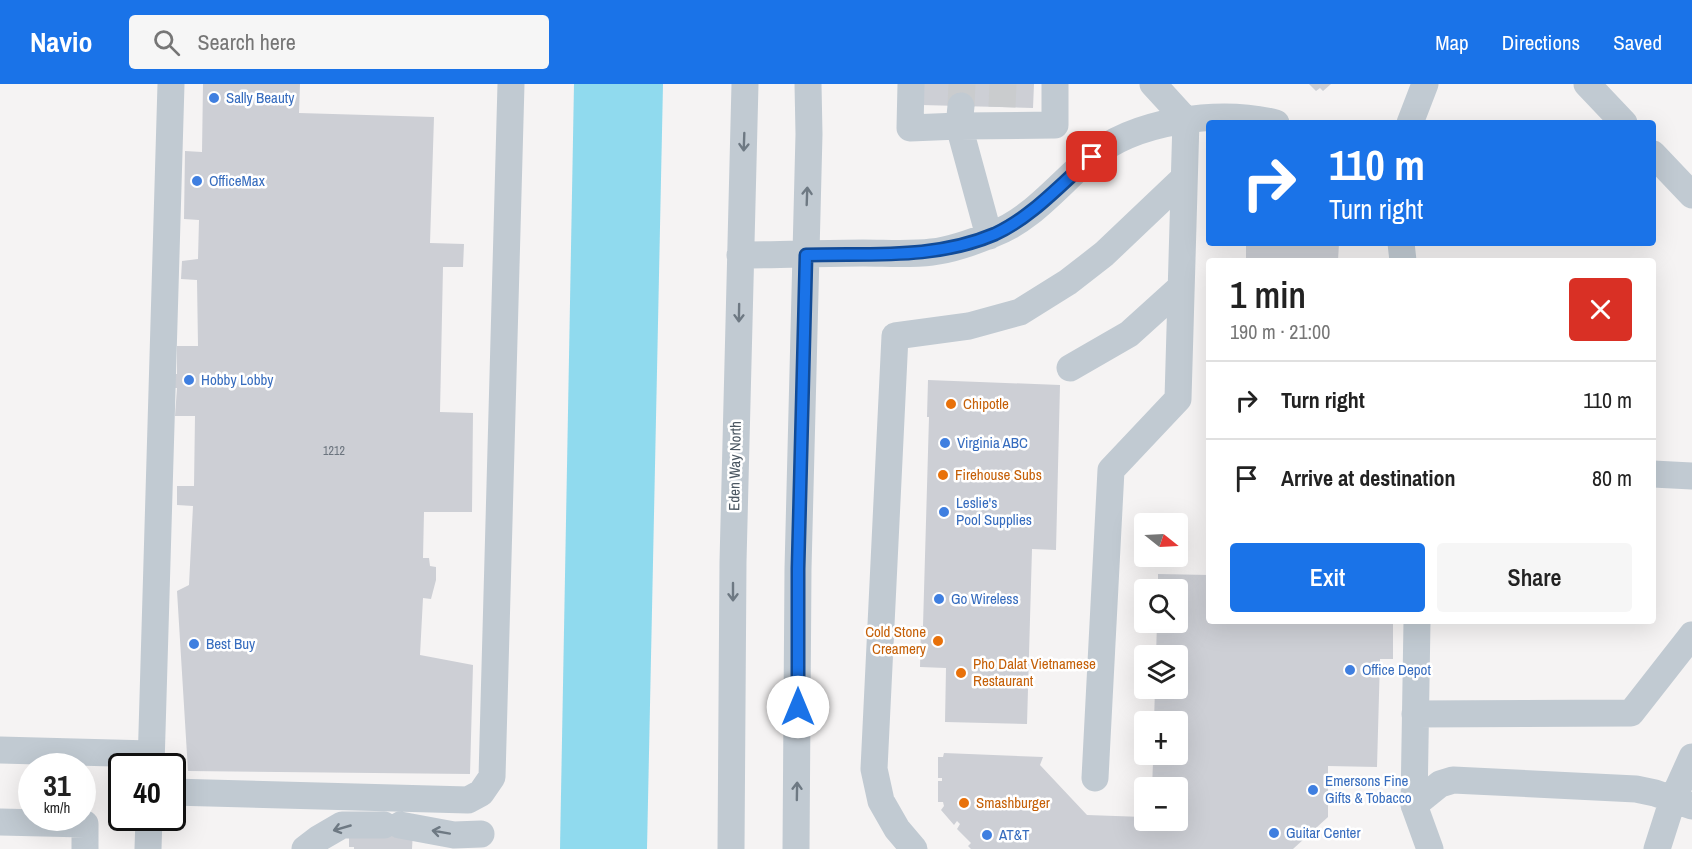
<!DOCTYPE html>
<meta charset="utf-8">
<style>
:root{--surface:#fff;--page:#f6f6f6;--text:#222;--muted:#767676;--line:#e0e0e0;--accent:#1a73e8}
body{margin:0;font-family:"Archivo Narrow",sans-serif;background:var(--page);color:var(--text);height:100vh;display:flex;flex-direction:column;font-size:22px;white-space:nowrap}
*{box-sizing:border-box;margin:0}
p{font-size:20px;color:var(--muted)}
.icon{flex:none;width:33px;height:33px;fill:none;stroke:currentColor;stroke-width:2;stroke-linecap:round;stroke-linejoin:round}
.map{position:relative;flex:1;overflow:hidden}
.sheet{position:absolute;left:1206px;top:174px;width:450px;height:366px;display:flex;flex-direction:column;background:var(--surface);border-radius:6px;box-shadow:0 6px 24px #0002}
.sheet>*{flex:none}
.hud{position:absolute;left:1206px;top:36px;width:450px;height:126px;border-radius:6px;box-shadow:0 6px 24px #0002;background:#1a73e8;color:#fff;overflow:hidden}
.needle{width:39px;rotate:108deg}
.controls{position:absolute;left:1134px;top:429px;display:grid;gap:12px}
.controls a{display:grid;place-items:center;width:54px;height:54px;border-radius:6px;background:var(--surface);box-shadow:0 6px 24px #0002;font-size:30px}
.speed{position:absolute;left:18px;top:669px;display:flex;gap:12px;font-size:30px;font-weight:700;text-align:center}
.speed>*{display:grid;place-content:center;width:78px;height:78px;border-radius:50%;background:var(--surface);box-shadow:0 6px 24px #0002;line-height:1}
.speed small{font-size:15px;font-weight:400}
.speed .limit{border:3px solid #111;border-radius:9px;background:#fff;color:#111}
.pin{position:absolute;display:grid;place-items:center;width:51px;height:51px;color:#fff;margin:-26px;border-radius:12px;box-shadow:0 3px 9px #0006}
.me{position:absolute;width:66px;margin:-33px;rotate:0deg;stroke-linejoin:round;filter:drop-shadow(0 0 4px #0008)}
.turn{display:flex;align-items:center;gap:21px;height:126px;padding:0 24px;font-size:27px}
.turn .icon{width:78px;height:78px;stroke-width:2.5}
.turn b{display:block;font-size:42px;line-height:51px}
.round{display:grid;place-items:center;flex:none;width:63px;height:63px;border-radius:6px;background:var(--page)}
.headline{display:flex;align-items:center;justify-content:space-between;height:102px;padding:0 24px}
h1{font-size:36px;font-weight:600;line-height:45px}
.primary-button{display:flex;gap:12px;margin-top:auto;padding:12px 24px}
.primary-button a{flex:1;height:69px;border-radius:6px;background:var(--accent);color:#fff;font-size:24px;font-weight:600;line-height:69px;text-align:center}
.primary-button a+a{background:var(--page);color:var(--text)}
ul{padding:0;list-style:none}
li{display:flex;align-items:center;gap:18px;height:78px;padding:0 24px;border-top:2px solid var(--line)}
li div{flex:1}
li b{display:block;font-size:22px}
li em{font-style:normal}
header{display:flex;align-items:center;gap:36px;box-sizing:border-box;height:84px;padding:0 30px;background:var(--accent);color:#fff}
header strong{font-size:28px}
nav{display:flex;gap:33px;margin-inline-start:auto;font-size:21px}
.search{width:420px;height:54px;background:var(--page);display:flex;align-items:center;gap:15px;box-sizing:border-box;padding:0 21px;border-radius:6px;color:var(--muted);font-size:22px}
.map>svg:first-child{display:block}
.water{fill:#90daee}
.building{fill:#cdcfd5}
.lines{fill:none;stroke-linecap:round;stroke-linejoin:round}
.minor-tunnel{stroke:#caccce;stroke-width:27;stroke-dasharray:27 14;stroke-linecap:butt}
.minor{stroke:#c1cad2;stroke-width:27}
.oneway{stroke:#6e7983}
.route-casing{stroke:#114b97;stroke-width:15}
.route{stroke:#1a73e8;stroke-width:10}
.shop-dot{fill:#3f7fe0;stroke:#fff;stroke-width:2}
.food-dot{fill:#e8710a;stroke:#fff;stroke-width:2}
.labels{text-anchor:middle;stroke-width:5;stroke-linejoin:round;paint-order:stroke}
.number-label{font-size:12px;fill:#6b747e}
.shop-label{font-size:15px;fill:#366cbe;stroke:#fff;text-anchor:start}
.food-label{font-size:15px;fill:#c56008;stroke:#fff;text-anchor:start}
.street-label{font-size:15px;fill:#4a5661;stroke:#fff}
</style>
<header>
<strong>Navio</strong>
<div class="search"><svg class="icon" aria-label="search" viewBox="0 0 24 24"><circle cx="10" cy="10" r="6"/><path d="M15 15l6 6"/></svg>Search here</div>
<nav><a>Map</a><a>Directions</a><a>Saved</a></nav>
</header>
<div class="map">
<svg width="1692" height="765" viewBox="0 0 1692 765">
<rect width="100%" height="100%" fill="#f5f3f3"/>
<!-- water -->
<path class="water" d="M 574,0 L 663,0 L 647,765 L 560,765 Z"/>
<!-- building -->
<path class="building" d="M 203,0 L 300,0 L 299,29 L 434,33 L 430,159 L 464,160 L 463,183 L 443,183 L 440,328 L 473,329 L 472,428 L 424,428 L 423,474 L 429,474 L 430,482 L 436,483 L 436,496 L 431,515 L 423,514 L 420,571 L 473,581 L 470,690 L 188,687 L 177,507 L 189,501 L 193,422 L 177,421 L 177,402 L 194,402 L 195,332 L 175,332 L 177,304 L 174,304 L 175,290 L 177,290 L 177,262 L 198,262 L 197,196 L 181,195 L 182,177 L 198,175 L 199,136 L 184,135 L 185,67 L 202,68 Z
M 922,0 L 1034,0 L 1033,24 L 921,21 Z
M 1309,0 L 1331,0 L 1323,7 L 1320,4 L 1316,7 Z
M 1246,159 L 1339,159 L 1338,177 L 1246,177 Z
M 928,296 L 1060,301 L 1056,466 L 1032,465 L 1027,640 L 945,638 L 946,584 L 920,583 L 921,542 L 923,542 L 929,333 L 927,333 Z
M 1158,490 L 1209,491 L 1209,537 L 1393,537 L 1393,575 L 1380,575 L 1377,683 L 1328,682 L 1328,733 L 1293,765 L 971,765 L 968,762 L 971,759 L 957,745 L 960,740 L 957,737 L 954,741 L 941,726 L 944,722 L 943,718 L 938,718 L 938,697 L 942,697 L 942,694 L 938,694 L 938,673 L 943,673 L 944,669 L 1043,673 L 1040,681 L 1087,731 L 1144,733 L 1144,736 L 1178,736 L 1178,704 L 1152,704 L 1153,678 L 1143,677 L 1143,670 L 1178,670 L 1178,638 L 1154,638 L 1155,604 L 1178,604 L 1178,572 L 1156,572 L 1157,538 L 1178,538 L 1178,506 L 1158,506 Z
M 349,745 L 413,747 L 412,765 L 354,765 L 354,763 L 349,763 Z"/>
<g class="lines">
<!-- minor-tunnel -->
<path class="minor-tunnel" d="M 961,22 L 962,0
M 1002,23 L 1003,0"/>
<!-- minor -->
<path class="minor" d="M 911,0 L 910,44 L 959,42 L 989,152
M 1587,0 L 1624,39
M 961,22 L 959,42 L 1055,41 L 1055,0
M 1410,39 L 1425,0
M 1653,70 L 1692,111
M 1401,159 L 1403,177
M 740,171 C 781,171 822,169 863,169 C 886,169 909,171 932,168 C 952,166 973,158 993,150 C 1030,137 1059,100 1089,75 C 1134,36 1219,25 1276,39
M 1070,284 L 1129,250 L 1181,203
M 1653,390 L 1692,392
M 1417,537 L 1414,721 L 1430,765
M 1415,630 L 1631,629 L 1692,551
M 0,666 L 151,670
M 151,682 L 171,0
M 1095,694 L 1111,386 L 1178,315 L 1186,36 L 1153,0
M 172,708 L 468,716 L 481,709 L 492,693 L 511,0
M 1414,721 L 1440,700 L 1453,696 L 1636,705 L 1655,709 L 1692,722
M 0,738 L 85,740 L 85,765
M 400,741 L 454,751 L 481,750
M 148,765 L 149,734
M 305,765 L 318,755 L 342,741 L 384,741
M 731,765 L 733,478 L 745,0
M 796,765 L 798,485 L 809,50 L 808,0
M 914,765 L 897,745 L 881,717 L 874,685 L 895,252 L 969,242 L 1020,228 L 1068,198 L 1104,170 L 1184,94
M 1657,765 L 1673,715 L 1692,673"/>
</g>
<!-- one-way arrows -->
<defs><path id="oneway-shaft" d="M-6 0H5M1.5-3L5.5 0L1.5 3" fill="none" stroke-width="1.6" stroke-linecap="round" stroke-linejoin="round" transform="scale(1.5)"/></defs>
<g class="oneway">
<use href="#oneway-shaft" transform="translate(744 58) rotate(92)"/>
<use href="#oneway-shaft" transform="translate(807 112) rotate(-88)"/>
<use href="#oneway-shaft" transform="translate(739 229) rotate(91)"/>
<use href="#oneway-shaft" transform="translate(733 508) rotate(90)"/>
<use href="#oneway-shaft" transform="translate(797 707) rotate(-89)"/>
<use href="#oneway-shaft" transform="translate(342 744) rotate(164)"/>
<use href="#oneway-shaft" transform="translate(441 748) rotate(-170)"/>
</g>
<g class="lines">
<!-- route casing -->
<g class="route-casing">
<path id="route" d="M 798,623 L 798,485 L 806,171 C 870,169 934,176 995,150 C 1032,133 1062,99 1092,73"/>
</g>
<!-- route -->
<use href="#route" class="route"/>
</g>
<!-- markers -->
<g class="shop-dot">
<circle cx="214" cy="14" r="6"/>
<circle cx="197" cy="97" r="6"/>
<circle cx="189" cy="296" r="6"/>
<circle cx="945" cy="359" r="6"/>
<circle cx="944" cy="428" r="6"/>
<circle cx="939" cy="515" r="6"/>
<circle cx="194" cy="560" r="6"/>
<circle cx="1350" cy="586" r="6"/>
<circle cx="1313" cy="706" r="6"/>
<circle cx="1274" cy="749" r="6"/>
<circle cx="987" cy="751" r="6"/>
</g>
<g class="food-dot">
<circle cx="951" cy="320" r="6"/>
<circle cx="943" cy="391" r="6"/>
<circle cx="938" cy="557" r="6"/>
<circle cx="961" cy="589" r="6"/>
<circle cx="964" cy="719" r="6"/>
</g>
<g class="labels">
<!-- number labels -->
<g class="number-label">
<text x="334" y="371">1212</text>
</g>
<!-- shop labels -->
<g class="shop-label">
<text x="226" y="19">Sally Beauty</text>
<text x="209" y="102">OfficeMax</text>
<text x="201" y="301">Hobby Lobby</text>
<text x="957" y="364">Virginia ABC</text>
<text x="956" y="424">Leslie's<tspan x="956" dy="17">Pool Supplies</tspan></text>
<text x="951" y="520">Go Wireless</text>
<text x="206" y="565">Best Buy</text>
<text x="1362" y="591">Office Depot</text>
<text x="1325" y="702">Emersons Fine<tspan x="1325" dy="17">Gifts &amp; Tobacco</tspan></text>
<text x="1286" y="754">Guitar Center</text>
<text x="999" y="756">AT&amp;T</text>
</g>
<!-- food labels -->
<g class="food-label">
<text x="963" y="325">Chipotle</text>
<text x="955" y="396">Firehouse Subs</text>
<text x="926" y="553" text-anchor="end">Cold Stone<tspan x="926" dy="17">Creamery</tspan></text>
<text x="973" y="585">Pho Dalat Vietnamese<tspan x="973" dy="17">Restaurant</tspan></text>
<text x="976" y="724">Smashburger</text>
</g>
<!-- street labels -->
<g class="street-label">
<text transform="translate(735 382) rotate(-89)" y="5">Eden Way North</text>
</g>
</g>
</svg>
<div class="controls">
<a><svg class="needle" viewBox="-14 -14 28 28"><path d="M0-13l5 13h-10z" fill="#e53935"/><path d="M0 13l5-13h-10z" fill="#767676"/></svg></a>
<a><svg class="icon" aria-label="search" viewBox="0 0 24 24"><circle cx="10" cy="10" r="6"/><path d="M15 15l6 6"/></svg></a>
<a><svg class="icon" aria-label="layers" viewBox="0 0 24 24"><path d="M12 4l9 5-9 5-9-5zM3 14l9 5 9-5"/></svg></a>
<a>+</a>
<a>−</a>
</div>
<div class="speed"><div>31<small>km/h</small></div><div class="limit">40</div></div>
<div class="pin" style="left:1092px;top:73px;background:#d93025"><svg class="icon" aria-label="arrive" viewBox="0 0 24 24"><path d="M6 21V4h12l-3 4 3 4H6"/></svg></div>
<svg class="me" style="left:798px;top:623px" viewBox="-20 -20 40 40"><circle r="19" fill="#fff"/><path d="M0-13L10 11 0 6-10 11z" fill="#1a73e8"/></svg>
<div class="hud">
<div class="turn"><svg class="icon" aria-label="right" viewBox="0 0 24 24"><path d="M7 20v-9h11M14 6l5 5-5 5"/></svg><div><b>110 m</b>Turn right</div></div>
</div>
<section class="sheet">
<div class="headline"><div><h1>1 min</h1><p>190 m · 21:00</p></div><a class="round" style="background:#d93025;color:#fff"><svg class="icon" aria-label="close" viewBox="0 0 24 24"><path d="M6 6l12 12M18 6L6 18"/></svg></a></div>
<ul>
<li><svg class="icon" aria-label="right" viewBox="0 0 24 24"><path d="M7 20v-9h11M14 6l5 5-5 5"/></svg><div><b>Turn right</b></div><em>110 m</em></li>
<li><svg class="icon" aria-label="arrive" viewBox="0 0 24 24"><path d="M6 21V4h12l-3 4 3 4H6"/></svg><div><b>Arrive at destination</b></div><em>80 m</em></li>
</ul>
<div class="primary-button"><a>Exit</a><a>Share</a></div>
</section>
</div>
